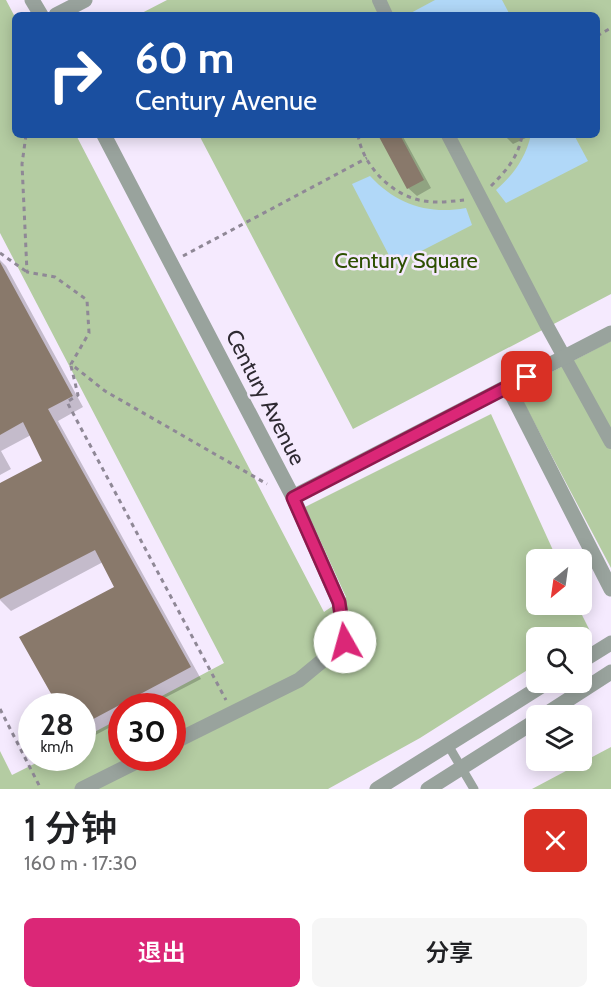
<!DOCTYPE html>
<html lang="zh">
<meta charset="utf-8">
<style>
:root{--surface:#fff;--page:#f6f6f6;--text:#202124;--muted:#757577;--accent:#db2777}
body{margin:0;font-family:Cabin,"Noto Sans SC",sans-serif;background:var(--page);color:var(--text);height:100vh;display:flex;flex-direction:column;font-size:22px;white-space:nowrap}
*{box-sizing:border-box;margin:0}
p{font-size:20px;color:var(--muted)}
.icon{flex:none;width:33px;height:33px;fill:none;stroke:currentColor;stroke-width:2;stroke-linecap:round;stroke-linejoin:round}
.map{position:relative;height:789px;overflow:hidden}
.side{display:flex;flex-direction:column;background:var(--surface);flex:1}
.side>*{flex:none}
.guide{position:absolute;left:12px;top:12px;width:588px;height:126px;border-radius:9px;box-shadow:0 3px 15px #0003;background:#1a4fa0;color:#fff;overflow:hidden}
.needle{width:39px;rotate:209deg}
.buttons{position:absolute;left:526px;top:549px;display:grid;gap:12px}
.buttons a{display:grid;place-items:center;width:66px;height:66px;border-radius:9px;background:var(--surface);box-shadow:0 3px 15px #0003;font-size:30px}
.speed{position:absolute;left:18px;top:693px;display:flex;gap:12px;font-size:30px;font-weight:700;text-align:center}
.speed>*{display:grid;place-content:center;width:78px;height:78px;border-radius:50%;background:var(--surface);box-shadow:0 3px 15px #0003;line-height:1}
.speed small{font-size:15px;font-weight:400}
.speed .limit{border:9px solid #d22;background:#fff;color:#111}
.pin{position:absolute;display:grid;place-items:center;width:51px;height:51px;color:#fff;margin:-26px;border-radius:12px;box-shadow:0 3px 9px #0006}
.me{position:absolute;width:66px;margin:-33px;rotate:353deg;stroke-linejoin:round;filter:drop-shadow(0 0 4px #0008)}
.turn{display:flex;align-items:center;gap:21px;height:126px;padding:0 24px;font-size:27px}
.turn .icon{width:78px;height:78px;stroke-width:2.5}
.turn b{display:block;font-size:42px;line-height:51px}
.round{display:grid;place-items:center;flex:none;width:63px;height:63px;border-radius:9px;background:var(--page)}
.headline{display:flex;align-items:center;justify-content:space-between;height:102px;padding:0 24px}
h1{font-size:36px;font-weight:600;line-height:45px}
.primary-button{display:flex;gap:12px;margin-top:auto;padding:12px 24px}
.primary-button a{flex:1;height:69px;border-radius:9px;background:var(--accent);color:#fff;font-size:24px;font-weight:600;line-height:69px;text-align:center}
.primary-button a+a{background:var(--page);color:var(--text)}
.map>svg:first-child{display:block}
.green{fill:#b4cca2}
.water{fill:#b1d8f8}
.shadow{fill:#0003}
.building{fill:#89796b}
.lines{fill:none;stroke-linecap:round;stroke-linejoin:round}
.path{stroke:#8f8896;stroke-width:3;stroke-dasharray:4.5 4.5;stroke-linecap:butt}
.service{stroke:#99a39d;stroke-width:9}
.pedestrian{stroke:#99a39d;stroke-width:14}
.minor{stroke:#99a39d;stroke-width:15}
.tertiary{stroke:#99a39d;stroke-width:15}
.route-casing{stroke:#8e194d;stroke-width:15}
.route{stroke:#db2777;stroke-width:10}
.labels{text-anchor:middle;stroke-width:5;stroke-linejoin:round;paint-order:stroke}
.park-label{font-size:22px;fill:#2d4f01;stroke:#f5eafe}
.street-label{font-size:22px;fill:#2e2a32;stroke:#f5eafe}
</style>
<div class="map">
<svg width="611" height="789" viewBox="0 0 611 789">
<rect width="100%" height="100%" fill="#f5eafe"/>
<!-- green -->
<path class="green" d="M 0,0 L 6,0 L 15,17 L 15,135 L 76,135 L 324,612 L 346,597 L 305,507 L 491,414 L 557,559 L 537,560 L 537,604 L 577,605 L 590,631 L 579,637 L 537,638 L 537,664 L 420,738 L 328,789 L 0,789 L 0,751 L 12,775 L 46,758 L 82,758 L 83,738 L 121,718 L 122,758 L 172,758 L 172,706 L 143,706 L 224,663 L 0,233 Z
M 167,0 L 611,0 L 611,294 L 353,429 L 199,135 L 597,135 L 597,15 L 138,15 Z
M 611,341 L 611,568 L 517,390 Z
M 611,747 L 611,789 L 532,789 Z"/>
<!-- water -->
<path class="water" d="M 435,0 L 502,0 L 510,15 L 407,15 Z
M 531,135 L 574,135 L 588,161 L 506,203 L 496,190 C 514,174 525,159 531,135 Z
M 370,176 C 396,204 428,215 466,208 L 472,225 L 394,265 L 352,184 Z"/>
<!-- shadow -->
<path class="shadow" d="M 380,135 L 402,135 L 431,188 L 417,196 L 408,188 Z
M 504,135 L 527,135 L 528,137 L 513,144 Z
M 0,260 L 6,266 L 83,407 L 58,421 L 201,679 L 149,706 L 122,706 L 122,721 L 84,741 L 82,706 L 60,706 L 21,637 L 116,587 L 103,562 L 11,611 L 0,600 L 0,485 L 44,461 L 31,435 L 1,451 L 11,469 L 0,475 Z"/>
<!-- building -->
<path class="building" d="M 378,135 L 400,135 L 424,180 L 407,189 Z
M 0,262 L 73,396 L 48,409 L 191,667 L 82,725 L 82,706 L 58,706 L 19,637 L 114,587 L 95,550 L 0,599 L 0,483 L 42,461 L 23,422 L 0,435 Z"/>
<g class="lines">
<!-- path -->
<path class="path" d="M 597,36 L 611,28
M 26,135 L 22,164 L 27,272 L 55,277 L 87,300 L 89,333 L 71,364 L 105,391 L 267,484
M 358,135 C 362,162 386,189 412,198 C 429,204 446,202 464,200
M 491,186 C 506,171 519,156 522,135
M 0,253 L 27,272
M 183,256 L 367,158
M 71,366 L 78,395 L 67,402 L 226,700
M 0,709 L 41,789"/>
<!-- service -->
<path class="service" d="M 448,745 L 474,789"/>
<!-- pedestrian -->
<path class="pedestrian" d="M 379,0 L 386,15
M 448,135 L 546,324 L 611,442"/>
<!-- minor -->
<path class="minor" d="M 32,0 L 41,15
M 56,15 L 85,0
M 104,135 L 293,497 L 339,602 L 345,642 L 299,680 L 172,743
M 508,387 L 611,589
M 293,497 L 611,333
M 82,789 L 144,758"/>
<!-- tertiary -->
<path class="tertiary" d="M 582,661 L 611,643
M 543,716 L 611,672
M 377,789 L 548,682
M 428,789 L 537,720"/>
</g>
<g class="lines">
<!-- route casing -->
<g class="route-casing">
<path id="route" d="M 345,642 L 339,602 L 293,498 L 527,377"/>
</g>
<!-- route -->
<use href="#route" class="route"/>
</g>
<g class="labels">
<!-- park labels -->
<g class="park-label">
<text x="406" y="268">Century Square</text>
</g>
<!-- street labels -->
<g class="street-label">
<text transform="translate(266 397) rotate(63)" y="8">Century Avenue</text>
</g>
</g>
</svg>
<div class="buttons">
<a><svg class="needle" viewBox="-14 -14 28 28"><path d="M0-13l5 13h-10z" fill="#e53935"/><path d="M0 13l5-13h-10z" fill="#757577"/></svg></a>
<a><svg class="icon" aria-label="search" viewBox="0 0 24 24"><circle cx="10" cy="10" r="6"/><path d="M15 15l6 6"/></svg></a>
<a><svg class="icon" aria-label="layers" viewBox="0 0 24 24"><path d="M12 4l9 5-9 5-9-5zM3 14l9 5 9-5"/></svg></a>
</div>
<div class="speed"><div>28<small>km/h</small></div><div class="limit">30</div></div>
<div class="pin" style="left:527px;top:377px;background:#d93025"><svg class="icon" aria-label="arrive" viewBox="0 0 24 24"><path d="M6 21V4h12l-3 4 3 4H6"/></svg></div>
<svg class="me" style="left:345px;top:642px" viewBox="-20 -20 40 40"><circle r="19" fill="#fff"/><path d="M0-13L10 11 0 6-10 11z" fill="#db2777"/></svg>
<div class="guide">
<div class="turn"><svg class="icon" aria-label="right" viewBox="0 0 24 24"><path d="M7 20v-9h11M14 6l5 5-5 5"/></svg><div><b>60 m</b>Century Avenue</div></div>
</div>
</div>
<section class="side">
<div class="headline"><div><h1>1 分钟</h1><p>160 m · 17:30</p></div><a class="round" style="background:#d93025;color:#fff"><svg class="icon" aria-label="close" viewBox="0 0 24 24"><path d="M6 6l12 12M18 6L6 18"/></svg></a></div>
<div class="primary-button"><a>退出</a><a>分享</a></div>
</section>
